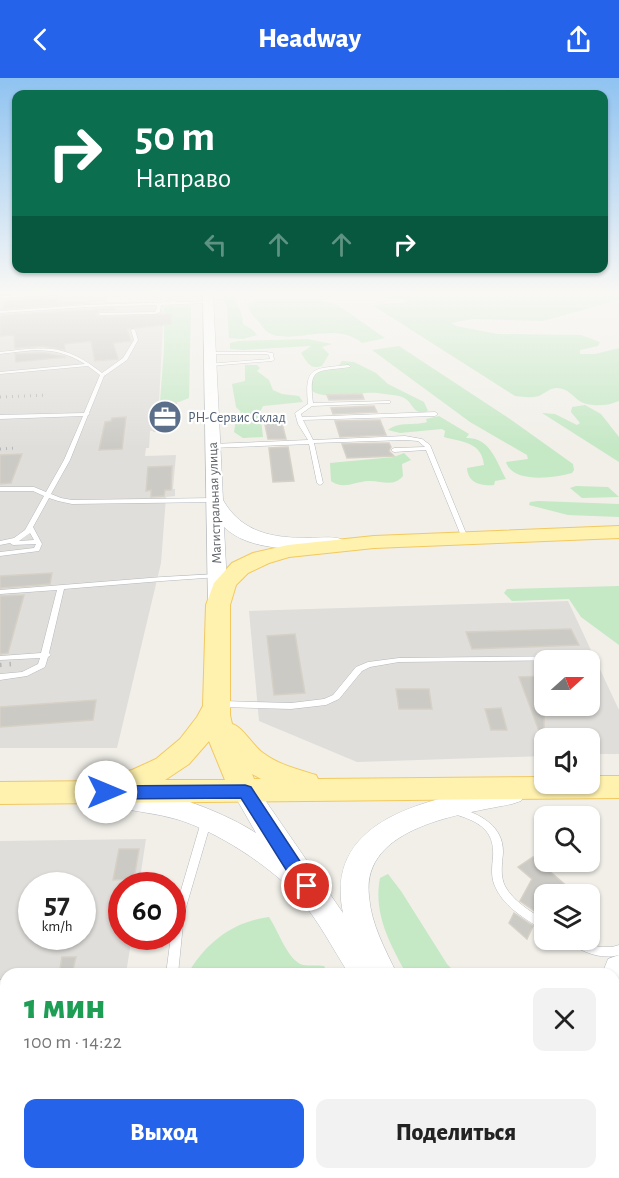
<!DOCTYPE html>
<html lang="ru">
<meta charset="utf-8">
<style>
:root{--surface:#fff;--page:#f2f2f2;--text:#222;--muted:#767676;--accent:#2563eb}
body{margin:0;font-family:"Alegreya Sans",sans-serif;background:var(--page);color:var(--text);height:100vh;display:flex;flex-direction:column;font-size:22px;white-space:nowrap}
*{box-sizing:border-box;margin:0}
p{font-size:20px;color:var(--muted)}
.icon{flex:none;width:33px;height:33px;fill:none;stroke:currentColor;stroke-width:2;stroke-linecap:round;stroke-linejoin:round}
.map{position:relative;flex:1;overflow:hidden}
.details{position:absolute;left:0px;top:890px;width:620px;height:212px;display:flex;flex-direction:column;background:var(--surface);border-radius:18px 18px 0 0;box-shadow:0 2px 4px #0004}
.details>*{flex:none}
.guide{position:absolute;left:12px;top:12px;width:596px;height:183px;border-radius:12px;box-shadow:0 2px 4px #0004;background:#0b6e4f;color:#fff;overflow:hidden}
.needle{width:39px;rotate:69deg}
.fabs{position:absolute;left:534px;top:572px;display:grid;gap:12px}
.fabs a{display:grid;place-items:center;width:66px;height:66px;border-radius:12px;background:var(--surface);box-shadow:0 2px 4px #0004;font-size:30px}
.speed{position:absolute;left:18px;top:794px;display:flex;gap:12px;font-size:30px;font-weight:700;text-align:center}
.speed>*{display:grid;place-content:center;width:78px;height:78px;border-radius:50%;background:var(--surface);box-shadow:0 2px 4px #0004;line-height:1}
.speed small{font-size:15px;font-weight:400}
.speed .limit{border:9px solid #d22;background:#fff;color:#111}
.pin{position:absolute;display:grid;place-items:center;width:51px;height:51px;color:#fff;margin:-26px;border:3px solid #fff;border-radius:50%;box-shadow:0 2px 6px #0007}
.me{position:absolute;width:66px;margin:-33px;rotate:90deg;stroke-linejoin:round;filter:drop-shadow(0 0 4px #0008)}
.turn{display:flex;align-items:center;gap:21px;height:126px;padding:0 24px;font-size:27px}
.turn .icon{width:78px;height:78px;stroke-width:2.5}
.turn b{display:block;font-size:42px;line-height:51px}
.lanes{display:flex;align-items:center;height:57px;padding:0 24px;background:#0003;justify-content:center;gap:30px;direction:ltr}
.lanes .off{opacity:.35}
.round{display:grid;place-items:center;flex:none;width:63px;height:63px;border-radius:12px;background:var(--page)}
.headline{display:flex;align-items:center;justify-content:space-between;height:102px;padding:0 24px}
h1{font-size:36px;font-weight:800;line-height:45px;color:#1e9e55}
.primary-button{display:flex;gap:12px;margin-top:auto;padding:12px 24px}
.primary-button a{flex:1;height:69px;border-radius:12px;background:var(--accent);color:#fff;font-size:24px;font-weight:800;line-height:69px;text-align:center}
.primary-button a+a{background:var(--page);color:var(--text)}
header{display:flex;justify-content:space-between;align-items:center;height:78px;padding:0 24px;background:var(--accent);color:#fff;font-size:27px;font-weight:800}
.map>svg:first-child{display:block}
.industrial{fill:#e0deda;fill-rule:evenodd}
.green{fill:#c5e8c5}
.building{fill:#cccac5;stroke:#d6d1c6;stroke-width:1.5}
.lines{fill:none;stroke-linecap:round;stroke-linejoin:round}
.lane-casing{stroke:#b5b8bc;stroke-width:1}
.secondary-casing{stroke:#b6babf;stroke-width:1}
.primary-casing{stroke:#f2c960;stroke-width:2}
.lane{fill:#fff;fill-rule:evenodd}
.secondary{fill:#fff;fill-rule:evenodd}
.primary{fill:#fff2af;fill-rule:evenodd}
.rail-far1{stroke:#b6b7b8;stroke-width:3;stroke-dasharray:1 5;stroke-linecap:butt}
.rail{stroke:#b6b7b8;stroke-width:4.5;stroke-dasharray:1.5 8;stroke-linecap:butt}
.route{fill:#2563eb;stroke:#184099;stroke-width:1.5}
.labels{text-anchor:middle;stroke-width:4.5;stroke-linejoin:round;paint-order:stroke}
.far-service-label{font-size:14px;fill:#4e5e75;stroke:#fff;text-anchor:start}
.far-street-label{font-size:14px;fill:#5f6368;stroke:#fff}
</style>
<header><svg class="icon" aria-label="back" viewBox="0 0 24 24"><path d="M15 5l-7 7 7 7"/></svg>Headway<svg class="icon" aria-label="share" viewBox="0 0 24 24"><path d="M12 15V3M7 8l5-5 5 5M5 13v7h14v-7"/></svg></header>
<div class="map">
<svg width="619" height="1100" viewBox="0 0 619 1100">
<rect width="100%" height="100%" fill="#f1efe8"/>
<!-- industrial -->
<path class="industrial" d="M 0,216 L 107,216 L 107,224 L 164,224 L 159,325 L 177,325 L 176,352 L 150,353 L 149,370 L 146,370 L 145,378 L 176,377 L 173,411 L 175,411 L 175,418 L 166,419 L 161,485 L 117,670 L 0,670 Z
M 568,523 L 619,632 L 619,676 L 590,676 L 590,660 L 544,660 L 544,678 L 357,684 L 259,643 L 249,533 ZM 544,582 L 590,582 L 590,627 L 544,627 Z
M 146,761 L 139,807 L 122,807 L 122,858 L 132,858 L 126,895 L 6,896 L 6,1095 L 98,1095 L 97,1100 L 0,1100 L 0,763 ZM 32,807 L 82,807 L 82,858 L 32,858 Z"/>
<!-- green -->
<path class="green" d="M 229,216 L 234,217 C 237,228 243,234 243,246 L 253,252 L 257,257 L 243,261 L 229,260 L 227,230 L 222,218 Z
M 354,216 L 619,216 L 619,222 L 543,243 L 473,241 L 451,245 L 456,248 L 498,256 L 581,257 L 600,264 L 598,268 L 580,272 L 580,276 L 595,276 L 619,270 L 619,323 C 608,328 592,329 581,324 C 573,319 568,310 557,310 C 550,310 545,315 539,318 C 531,320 523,319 515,318 L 372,227 L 407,224 L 405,222 Z
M 256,223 L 323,223 L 336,226 L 385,260 L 362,265 C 334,241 289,270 266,253 C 263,250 260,245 257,242 C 252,236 249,233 247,226 Z
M 170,227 L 191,227 L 189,320 L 179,324 L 160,325 L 164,270 L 164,229 Z
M 308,261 L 332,266 L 322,269 L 329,276 L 322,288 C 310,292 307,284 301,275 L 311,268 L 243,272 L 230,271 L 230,265 L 239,263 Z
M 399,268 L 510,341 L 573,386 L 574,392 L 572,395 C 554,400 513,406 506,384 L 528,381 L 527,377 L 470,344 L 372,272 Z
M 342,283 L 354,284 L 376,295 L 388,306 L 424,324 L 428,333 C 412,339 414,323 402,319 C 395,316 386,317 378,315 C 360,313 327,323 312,313 L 311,301 L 318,294 L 337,290 Z
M 245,287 L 257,287 L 260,290 L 257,293 L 269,302 L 273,312 L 282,316 L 299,318 L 303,324 L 263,328 L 260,334 L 263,359 L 243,360 L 234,354 L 237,336 L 241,334 L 236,329 L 232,306 L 245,303 Z
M 585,327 L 601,336 L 619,359 L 619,384 L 542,335 L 555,336 L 577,347 L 580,345 L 571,334 L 572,329 Z
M 439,338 L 469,356 L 466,360 C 490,359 496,383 506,401 L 495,403 L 494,407 C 480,408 468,405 467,390 L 484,387 C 482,364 462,364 444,359 L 445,353 L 442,351 L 400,355 L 388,352 C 399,343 414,348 427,344 L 426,341 Z
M 404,375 L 411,382 L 402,386 L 403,398 C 393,410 381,402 368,403 C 354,404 343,412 331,403 L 330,385 L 394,379 Z
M 576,408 L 608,409 L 619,419 L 582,420 L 570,410 Z
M 538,423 L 619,426 L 619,439 L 568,437 L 529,427 L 530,424 Z
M 619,508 L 619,567 L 581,539 L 569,521 L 512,523 L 504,515 L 507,511 Z
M 388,796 L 401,813 L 447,886 L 456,895 L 406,895 C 390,866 373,835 380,800 Z
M 269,839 C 278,852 288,883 303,887 C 309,888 317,887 324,888 L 328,895 L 191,895 L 190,892 C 209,862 234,844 269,839 Z
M 152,1095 L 270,1095 L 272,1100 L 151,1100 Z
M 316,1095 L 440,1095 L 442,1100 L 316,1100 Z"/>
<!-- building -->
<path class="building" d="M 57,219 L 56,224 L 90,223 L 90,225 L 3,231 L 5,223 Z
M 115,230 L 115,232 L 99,233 L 96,237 L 100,239 L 171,236 L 171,246 L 127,251 L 131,263 L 113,265 L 118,281 L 95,283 L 91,263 L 64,266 L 65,272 L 43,268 L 15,270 L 14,257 L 0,258 L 0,240 L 2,237 Z
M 44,275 L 66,279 L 16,284 L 15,276 Z
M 362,316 L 364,321 L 329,322 L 327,317 Z
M 176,325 L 175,352 L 154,353 L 156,326 Z
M 374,328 L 377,334 L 333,336 L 331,330 Z
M 126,339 L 122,371 L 99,372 L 105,344 L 111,343 L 112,340 Z
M 281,341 L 286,361 L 268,361 L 264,342 Z
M 380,342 L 386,357 L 340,359 L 335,343 Z
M 389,365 L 391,369 L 389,373 L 394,378 L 347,380 L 342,366 Z
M 288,369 L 294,403 L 273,404 L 269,370 Z
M 22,376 L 11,405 L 0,406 L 0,377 Z
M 172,388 L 171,412 L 165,412 L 164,418 L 151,419 L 151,412 L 146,413 L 148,389 Z
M 52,495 L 50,506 L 0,510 L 0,498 Z
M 24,517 L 8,575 L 0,576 L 0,518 Z
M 571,551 L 579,567 L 472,571 L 466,554 Z
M 295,556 L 305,615 L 274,617 L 267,558 Z
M 544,598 L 544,664 L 543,664 L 519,599 Z
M 396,611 L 429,611 L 432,631 L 399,631 Z
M 96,622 L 93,642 L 0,649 L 0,629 Z
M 501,630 L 507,652 L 491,652 L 485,631 Z
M 119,771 L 139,771 L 134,801 L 113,802 Z
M 533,779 L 576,816 L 544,816 L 544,824 L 539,836 L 520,823 L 532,801 L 518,789 Z
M 514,835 L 533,848 L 527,861 L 509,845 Z
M 62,879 L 76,879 L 72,896 L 59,896 Z"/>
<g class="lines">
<!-- lane casing -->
<g class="lane-casing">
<path id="lane" d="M 44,216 L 60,216 L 58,217 L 0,220 L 0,218 Z
M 148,216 L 153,216 L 179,224 L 208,223 L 210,224 L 208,225 L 161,227 L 160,234 L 155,236 L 100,237 L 98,236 L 100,235 L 155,234 L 156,233 L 157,227 L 86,229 L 0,235 L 0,233 L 86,227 L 173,224 Z
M 133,251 L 135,252 L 138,262 L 127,282 L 104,298 L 89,335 L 90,336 L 88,337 L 70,382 L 51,416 L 61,420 L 72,422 L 215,420 L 218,422 L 215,424 L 72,426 L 58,423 L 49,420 L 33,449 L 42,466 L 39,473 L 0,478 L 0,474 L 34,470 L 36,466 L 13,467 L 10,465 L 0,467 L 0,463 L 14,460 L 25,452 L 44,418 L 33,413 L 0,413 L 0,409 L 34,409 L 46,414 L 64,382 L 83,338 L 0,341 L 0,337 L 84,335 L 100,297 L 88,288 L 0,296 L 0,294 L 85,286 C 54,267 34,272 0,276 L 0,274 C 46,269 64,265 102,295 L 123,280 L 134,262 L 131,252 ZM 30,455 L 34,462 L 19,463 Z
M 207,274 L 266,274 L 273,275 L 274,282 L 272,283 L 209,288 L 207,287 L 207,286 L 270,281 L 269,277 L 266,276 L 207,276 Z
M 348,287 L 350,288 L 350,289 C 318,294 308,287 313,325 L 388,323 L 390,323 L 390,325 L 312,328 L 301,336 L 302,339 L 435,334 L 438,336 L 435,338 L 303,342 L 313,362 L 405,358 L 422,361 L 430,367 L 468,460 L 467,461 L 463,461 L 462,460 L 426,372 L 394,374 L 391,372 L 394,370 L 425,369 L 418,363 L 405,362 L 314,365 L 323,405 L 320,407 L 317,405 L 309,366 L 212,370 L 209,368 L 212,366 L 308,362 L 298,346 L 295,335 L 308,326 C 304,287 314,291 348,287 Z
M 217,496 L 220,498 L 219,499 L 162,503 L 64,511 L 49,575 L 51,577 L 48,579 L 45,589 L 27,598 L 0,602 L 0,596 L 22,594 L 38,586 L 40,580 L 0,582 L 0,578 L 41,575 L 57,512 L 0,516 L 0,512 L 162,499 Z
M 581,578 L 584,578 L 585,580 L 584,582 L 399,584 L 370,589 L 362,593 L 339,621 L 326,627 L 291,631 L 222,629 L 219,628 L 218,626 L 219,624 L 222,623 L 291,625 L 324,621 L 333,617 L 356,589 L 368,584 L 399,580 Z
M 457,729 C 480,736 504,748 503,775 C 502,786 500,798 505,808 C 513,823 530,833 544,842 L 544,852 L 540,850 C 522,839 502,827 494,806 C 491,797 492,788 493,779 C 495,751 477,743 454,736 L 452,733 L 454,730 Z
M 206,740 L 209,741 L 211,744 L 184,836 L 178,896 L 166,896 L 171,858 L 172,858 L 174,836 L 201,744 L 203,741 Z
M 566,861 L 581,861 L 592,867 L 600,869 L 612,869 L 619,867 L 619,877 C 599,882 584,874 567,864 Z
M 0,902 L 4,903 L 6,908 L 6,1016 L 5,1020 L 0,1021 Z
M 142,1095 L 156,1095 L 156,1100 L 142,1100 Z"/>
</g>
<!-- secondary casing -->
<g class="secondary-casing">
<path id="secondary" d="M 203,216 L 213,216 L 223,422 C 242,455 273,460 309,460 C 319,460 331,458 341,461 L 344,465 L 341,469 L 335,470 C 301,471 251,475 224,449 L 228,527 L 225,531 L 211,531 L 208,527 Z
M 245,703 L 254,706 L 343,835 C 322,735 441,719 512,706 L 521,709 L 525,716 L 521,723 L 512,726 C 463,736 361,748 369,818 C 371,846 385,871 397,896 L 349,896 C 333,871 317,840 298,819 C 272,789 215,752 176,741 C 156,735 134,734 114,728 L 110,721 L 114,714 C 148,703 226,735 256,755 L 232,713 L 236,706 Z
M 619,877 L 619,923 L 614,925 L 614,896 L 602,896 L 608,881 Z
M 614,973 L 619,975 L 619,1030 L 614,1027 Z
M 461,1095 L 499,1095 L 501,1100 L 463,1100 Z"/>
</g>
<!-- primary casing -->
<g class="primary-casing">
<path id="primary" d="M 619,448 L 619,460 L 374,470 L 289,479 L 269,485 L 248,495 L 236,507 L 230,527 L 230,637 L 232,646 C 242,648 253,668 263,675 C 279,687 297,691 316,697 L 318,701 L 544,699 L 544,705 L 590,705 L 590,698 L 619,698 L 619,720 L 0,726 L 0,704 L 106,703 L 109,698 L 132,692 L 156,681 L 180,661 L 197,639 L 203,628 L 206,527 L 214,505 L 232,485 L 253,475 L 288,467 L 374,458 ZM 209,663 L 225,702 L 165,702 L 189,686 ZM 252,696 L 261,701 L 254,701 Z"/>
</g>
<!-- lane -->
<use href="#lane" class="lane"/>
<!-- secondary -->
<use href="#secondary" class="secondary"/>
<!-- primary -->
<use href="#primary" class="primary"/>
<!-- rail-far1 -->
<path class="rail-far1" d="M 0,319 L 48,317
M 0,371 L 16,370"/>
<!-- rail -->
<path class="rail" d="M 0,587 L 12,586"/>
</g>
<!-- sky -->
<linearGradient id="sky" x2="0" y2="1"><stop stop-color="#8fc3f1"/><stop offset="0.58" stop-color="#f9f8f5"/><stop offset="1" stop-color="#f9f8f5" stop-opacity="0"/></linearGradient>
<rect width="619" height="370" fill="url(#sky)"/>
<!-- route -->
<path class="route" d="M 245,707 L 251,709 L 313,803 L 316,808 L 313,814 L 307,816 L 300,814 L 241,720 L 106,721 L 100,719 L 97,714 L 100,710 L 106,708 Z"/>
<!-- icons -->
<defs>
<g id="office-disc" transform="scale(1.725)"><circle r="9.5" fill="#5c6f8a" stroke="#fff"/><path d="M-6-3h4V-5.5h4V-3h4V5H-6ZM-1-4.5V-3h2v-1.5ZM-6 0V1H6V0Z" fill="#fff"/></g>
</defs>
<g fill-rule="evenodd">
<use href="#office-disc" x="165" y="339"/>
</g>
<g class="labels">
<!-- far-service labels -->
<g class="far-service-label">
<text x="188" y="344">РН-Сервис Cклад</text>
</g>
<!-- far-street labels -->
<g class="far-street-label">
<text transform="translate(214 425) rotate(-92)" y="5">Магистральная улица</text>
</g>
</g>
</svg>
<div class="fabs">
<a><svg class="needle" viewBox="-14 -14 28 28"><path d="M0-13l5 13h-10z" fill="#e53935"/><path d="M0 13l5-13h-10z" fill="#767676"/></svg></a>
<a><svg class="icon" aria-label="sound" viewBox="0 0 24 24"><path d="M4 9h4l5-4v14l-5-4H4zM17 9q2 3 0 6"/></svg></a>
<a><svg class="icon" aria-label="search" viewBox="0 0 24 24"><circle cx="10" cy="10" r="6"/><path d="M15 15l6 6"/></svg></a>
<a><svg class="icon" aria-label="layers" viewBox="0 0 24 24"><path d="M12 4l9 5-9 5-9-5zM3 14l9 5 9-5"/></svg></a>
</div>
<div class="speed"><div>57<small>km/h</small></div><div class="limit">60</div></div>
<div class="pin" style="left:307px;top:808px;background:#d93025"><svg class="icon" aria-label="arrive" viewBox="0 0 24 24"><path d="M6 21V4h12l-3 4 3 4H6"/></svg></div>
<svg class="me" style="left:106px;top:714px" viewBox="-20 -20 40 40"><circle r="19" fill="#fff"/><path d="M0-13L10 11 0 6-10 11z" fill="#2563eb"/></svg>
<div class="guide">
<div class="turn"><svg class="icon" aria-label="right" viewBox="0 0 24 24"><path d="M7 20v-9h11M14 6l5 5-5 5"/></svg><div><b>50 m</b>Направо</div></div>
<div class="lanes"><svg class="icon off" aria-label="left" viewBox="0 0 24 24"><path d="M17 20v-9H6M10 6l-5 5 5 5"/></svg><svg class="icon off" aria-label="ahead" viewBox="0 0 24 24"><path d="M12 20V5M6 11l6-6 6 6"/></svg><svg class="icon off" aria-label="ahead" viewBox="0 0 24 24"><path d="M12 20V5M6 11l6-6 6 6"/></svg><svg class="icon" aria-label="right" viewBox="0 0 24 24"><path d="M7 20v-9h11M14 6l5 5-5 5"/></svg></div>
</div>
<section class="details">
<div class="headline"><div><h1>1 мин</h1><p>100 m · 14:22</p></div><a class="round"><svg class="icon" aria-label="close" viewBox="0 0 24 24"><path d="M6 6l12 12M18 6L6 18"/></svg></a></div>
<div class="primary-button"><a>Выход</a><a>Поделиться</a></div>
</section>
</div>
